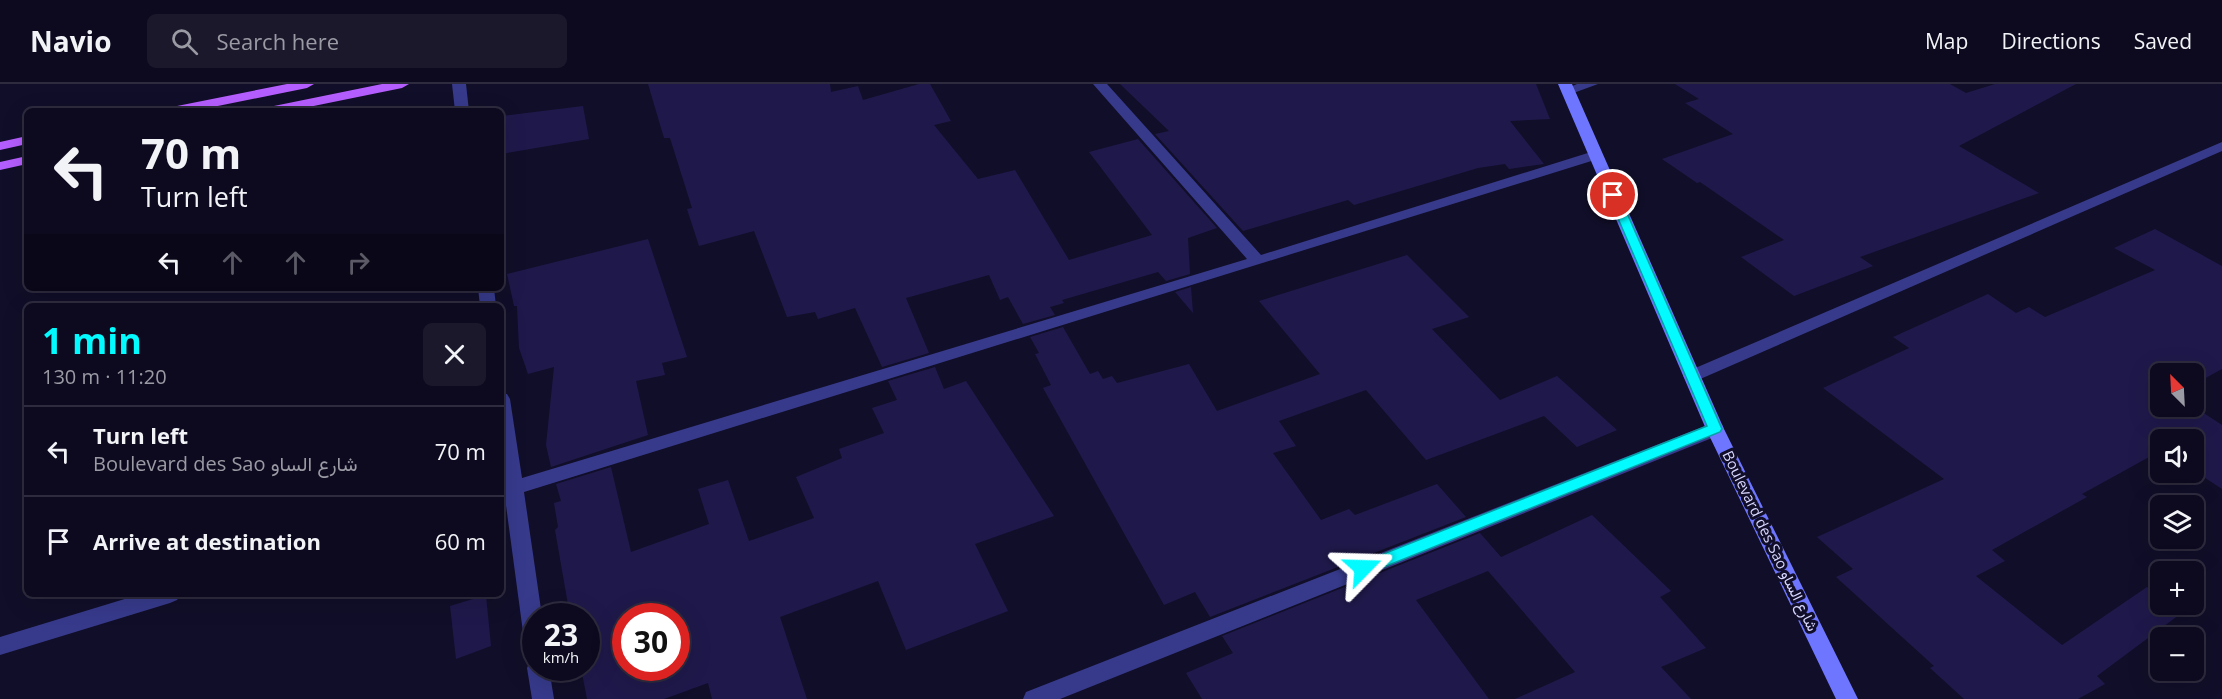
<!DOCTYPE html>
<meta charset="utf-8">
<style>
:root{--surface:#0d0a1f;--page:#1b182c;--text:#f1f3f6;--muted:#9a9aa4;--line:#2d2b3d;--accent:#03faff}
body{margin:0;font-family:"Open Sans",Vazirmatn,sans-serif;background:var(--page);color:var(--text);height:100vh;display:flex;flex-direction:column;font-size:22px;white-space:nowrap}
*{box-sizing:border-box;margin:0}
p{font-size:20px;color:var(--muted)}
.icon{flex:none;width:33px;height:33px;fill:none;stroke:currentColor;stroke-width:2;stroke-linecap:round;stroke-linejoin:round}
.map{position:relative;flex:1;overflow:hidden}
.details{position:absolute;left:24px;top:219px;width:480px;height:294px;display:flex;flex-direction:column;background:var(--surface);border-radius:9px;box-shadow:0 6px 24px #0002,0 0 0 2px var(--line)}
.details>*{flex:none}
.hud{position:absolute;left:24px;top:24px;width:480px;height:183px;border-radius:9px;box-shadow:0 6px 24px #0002,0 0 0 2px var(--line);background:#0d0a1f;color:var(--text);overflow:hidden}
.needle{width:39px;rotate:336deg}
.controls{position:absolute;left:2150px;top:279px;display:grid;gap:12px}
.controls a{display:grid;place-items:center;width:54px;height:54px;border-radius:9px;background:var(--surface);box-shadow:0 6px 24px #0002,0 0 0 2px var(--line);font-size:30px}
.speed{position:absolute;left:522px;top:519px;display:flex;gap:12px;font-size:30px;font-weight:700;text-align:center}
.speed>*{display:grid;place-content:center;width:78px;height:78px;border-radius:50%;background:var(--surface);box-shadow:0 6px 24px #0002,0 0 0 2px var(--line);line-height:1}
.speed small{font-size:15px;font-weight:400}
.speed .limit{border:9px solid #d22;background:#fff;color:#111}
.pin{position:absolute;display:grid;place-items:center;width:51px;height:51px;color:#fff;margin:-26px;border:3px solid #fff;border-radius:50%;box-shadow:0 2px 6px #0007}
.me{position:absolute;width:66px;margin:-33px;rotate:68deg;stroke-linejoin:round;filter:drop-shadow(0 0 4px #0008)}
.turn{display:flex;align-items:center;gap:21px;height:126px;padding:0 18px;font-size:27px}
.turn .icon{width:78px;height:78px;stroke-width:2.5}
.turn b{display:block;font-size:42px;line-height:51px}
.lanes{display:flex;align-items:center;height:57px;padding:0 18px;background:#0003;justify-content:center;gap:30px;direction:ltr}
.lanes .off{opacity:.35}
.round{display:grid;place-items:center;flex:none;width:63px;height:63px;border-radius:9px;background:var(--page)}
.summary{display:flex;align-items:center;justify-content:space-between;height:102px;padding:0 18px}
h1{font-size:36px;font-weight:700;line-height:45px;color:var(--accent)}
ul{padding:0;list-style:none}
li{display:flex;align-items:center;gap:18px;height:90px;padding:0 18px;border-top:2px solid var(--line)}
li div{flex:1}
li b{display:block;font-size:22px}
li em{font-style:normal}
header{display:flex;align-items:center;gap:36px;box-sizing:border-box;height:84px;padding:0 30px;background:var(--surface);border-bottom:2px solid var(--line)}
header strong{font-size:28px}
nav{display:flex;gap:33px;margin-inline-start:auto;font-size:21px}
.search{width:420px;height:54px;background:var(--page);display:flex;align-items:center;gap:15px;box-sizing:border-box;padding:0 21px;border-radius:9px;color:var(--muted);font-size:22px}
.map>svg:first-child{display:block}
.building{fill:#1f194b;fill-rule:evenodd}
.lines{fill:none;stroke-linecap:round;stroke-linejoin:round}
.street{fill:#373a8b;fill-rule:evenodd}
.secondary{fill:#6e76ff;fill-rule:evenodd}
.primary{fill:#b55eff;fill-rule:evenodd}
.route{fill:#03faff;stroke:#02a2a6;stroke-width:1.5}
.labels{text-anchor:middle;stroke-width:6;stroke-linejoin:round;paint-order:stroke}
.street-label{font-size:15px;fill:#d8d7ff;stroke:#110e29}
</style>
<header>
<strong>Navio</strong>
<div class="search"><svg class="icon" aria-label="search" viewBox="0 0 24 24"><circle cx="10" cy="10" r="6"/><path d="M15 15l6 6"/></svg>Search here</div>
<nav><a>Map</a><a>Directions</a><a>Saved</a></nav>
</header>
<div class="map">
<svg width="2222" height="615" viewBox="0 0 2222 615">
<rect width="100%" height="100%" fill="#110e29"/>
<!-- building -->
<path class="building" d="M 648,0 L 830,0 L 831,8 L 858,2 L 863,16 L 919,0 L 930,0 L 951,37 L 934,41 L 978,95 L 1015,86 L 1069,176 L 1152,151 L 1089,68 L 1138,55 L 1217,144 L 1188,154 L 1190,190 L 1166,197 L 1158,188 L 1062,216 L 1064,219 L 1050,223 L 1055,231 L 1023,240 L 1008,213 L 1000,216 L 989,191 L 906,214 L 929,269 L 882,283 L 855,224 L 818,235 L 815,228 L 787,233 L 754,147 L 699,162 L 687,125 L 692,124 L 670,54 L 664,54 Z
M 1120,0 L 1536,0 L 1550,35 L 1510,37 L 1544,80 L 1509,85 L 1505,80 L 1478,84 L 1354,121 L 1348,116 L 1243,147 L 1155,50 L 1169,47 Z
M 1675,0 L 1950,0 L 1966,9 L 1995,0 L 2076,0 L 1959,62 L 2039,109 L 1860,173 L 1873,182 L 1794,212 L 1741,173 L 1784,156 L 1700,98 L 1697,99 L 1662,75 L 1733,50 L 1685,19 L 1699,15 Z
M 583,22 L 589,55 L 501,70 L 501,32 Z
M 2155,145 L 2222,182 L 2222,285 L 2193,301 L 2193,290 L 2160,290 L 2160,322 L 2193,322 L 2222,341 L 2222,405 L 2193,386 L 2193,356 L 2160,356 L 2160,367 L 2082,410 L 2087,413 L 1992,466 L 2005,477 L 1976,492 L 2062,561 L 2147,503 L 2160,512 L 2160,520 L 2172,520 L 2183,528 L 2097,592 L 2105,600 L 2078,615 L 1964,615 L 1930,584 L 1934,582 L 1836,493 L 1853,485 L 1817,453 L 1944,395 L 1823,304 L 1909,264 L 1893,253 L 1988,210 L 2016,229 L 2029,223 L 2045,233 L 2155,186 L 2114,164 Z
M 648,155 L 687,273 L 662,279 L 665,291 L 636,297 L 648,351 L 551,383 L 546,361 L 554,283 L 528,290 L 519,264 L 517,222 L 514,222 L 507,190 Z
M 1407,171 L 1469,233 L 1432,245 L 1500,316 L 1557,292 L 1617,346 L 1577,363 L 1544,332 L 1426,376 L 1366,306 L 1279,337 L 1296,362 L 1273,369 L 1321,436 L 1349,425 L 1355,431 L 1437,400 L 1466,433 L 1210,533 L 1195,508 L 1164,521 L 1043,304 L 1051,301 L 1035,270 L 1039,269 L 1030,253 L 1063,243 L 1090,290 L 1098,287 L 1103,295 L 1112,292 L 1117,299 L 1189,280 L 1217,327 L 1320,290 L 1259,217 Z
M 1191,203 L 1193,229 L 1175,208 Z
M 935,283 L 944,305 L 966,297 L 1054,432 L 975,460 L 1008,527 L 906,566 L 878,497 L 780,533 L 807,615 L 712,615 L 708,599 L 664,615 L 587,615 L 581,584 L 586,584 L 586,532 L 570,532 L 555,446 L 558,443 L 554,419 L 561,417 L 556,400 L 611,383 L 631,468 L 709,440 L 698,405 L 728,396 L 749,457 L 814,434 L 796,393 L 842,374 L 839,365 L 884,349 L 872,324 L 897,316 L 888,297 ZM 626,532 L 676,532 L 676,584 L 626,584 Z
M 1592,431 L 1671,507 L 1660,513 L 1706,564 L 1661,583 L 1691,615 L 1515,615 L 1575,588 L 1488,487 L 1416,516 L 1489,615 L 1202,615 L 1186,589 L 1233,569 L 1222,552 L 1480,449 L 1501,473 Z
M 486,511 L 491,562 L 456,575 L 450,522 Z"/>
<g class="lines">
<!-- street -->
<path class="street" d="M 452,0 L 466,0 L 469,27 L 455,27 Z
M 1093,0 L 1107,0 L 1261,171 L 1591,68 L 1596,67 L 1603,71 L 1601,74 L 524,408 L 542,532 L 536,532 L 536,572 L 528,570 L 525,563 L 505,414 L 501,415 L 501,401 L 503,400 L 501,309 L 507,310 L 510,315 L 522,394 L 1247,175 Z
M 1577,0 L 1598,0 L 1568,11 L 1561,7 Z
M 2222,58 L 2222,67 L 1698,296 L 1686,296 L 1683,292 L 1686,288 Z
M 478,204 L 494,204 L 496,222 L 480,222 Z
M 1715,338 L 1722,340 L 1724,345 L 1722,350 L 1060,615 L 1023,615 L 1026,608 Z
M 141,510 L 181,510 L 177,516 L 170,519 L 0,571 L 0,553 Z
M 536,575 L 536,584 L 549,584 L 554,615 L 532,615 L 527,584 L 530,577 Z"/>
<!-- secondary -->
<path class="secondary" d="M 1558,0 L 1572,0 L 1724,345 L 1858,615 L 1836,615 L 1706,345 Z"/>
<!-- primary -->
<path class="primary" d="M 287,0 L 314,0 L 307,4 L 193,27 L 165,27 L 172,23 Z
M 382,0 L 409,0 L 402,4 L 289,27 L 262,27 L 269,23 Z
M 27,52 L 27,60 L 0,66 L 0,58 Z
M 27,72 L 27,80 L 0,86 L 0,78 Z"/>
</g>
<!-- route -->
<path class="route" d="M 1613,107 L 1619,111 L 1722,345 L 1720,348 L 1369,489 L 1358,489 L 1356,484 L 1358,480 L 1707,342 L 1608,111 Z"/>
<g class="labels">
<!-- street labels -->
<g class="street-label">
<text transform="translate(1770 457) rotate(64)" y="5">Boulevard des Sao شارع الساو</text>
</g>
</g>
</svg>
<div class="controls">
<a><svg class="needle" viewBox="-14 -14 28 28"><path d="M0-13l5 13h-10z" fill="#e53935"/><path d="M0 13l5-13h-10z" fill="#9a9aa4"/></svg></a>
<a><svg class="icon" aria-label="sound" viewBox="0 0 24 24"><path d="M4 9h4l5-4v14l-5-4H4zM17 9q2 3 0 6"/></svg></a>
<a><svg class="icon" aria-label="layers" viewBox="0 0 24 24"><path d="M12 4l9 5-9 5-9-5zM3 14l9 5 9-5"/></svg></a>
<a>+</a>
<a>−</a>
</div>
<div class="speed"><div>23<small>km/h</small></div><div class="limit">30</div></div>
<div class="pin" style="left:1613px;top:111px;background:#d93025"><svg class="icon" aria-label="arrive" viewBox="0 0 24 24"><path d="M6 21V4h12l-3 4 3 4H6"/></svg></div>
<svg class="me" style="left:1363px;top:484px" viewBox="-20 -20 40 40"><path d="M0-17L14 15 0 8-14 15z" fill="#03faff" stroke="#fff" stroke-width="4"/></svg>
<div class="hud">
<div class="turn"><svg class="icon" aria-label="left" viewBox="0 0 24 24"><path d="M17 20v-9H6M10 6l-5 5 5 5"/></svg><div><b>70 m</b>Turn left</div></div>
<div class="lanes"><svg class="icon" aria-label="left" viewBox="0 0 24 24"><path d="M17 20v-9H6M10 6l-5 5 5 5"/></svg><svg class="icon off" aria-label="ahead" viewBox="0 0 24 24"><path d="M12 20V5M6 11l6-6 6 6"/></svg><svg class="icon off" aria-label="ahead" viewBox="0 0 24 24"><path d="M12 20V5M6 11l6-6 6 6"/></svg><svg class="icon off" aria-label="right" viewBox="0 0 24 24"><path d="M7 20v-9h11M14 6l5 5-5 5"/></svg></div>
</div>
<section class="details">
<div class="summary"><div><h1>1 min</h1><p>130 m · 11:20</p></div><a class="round"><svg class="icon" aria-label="close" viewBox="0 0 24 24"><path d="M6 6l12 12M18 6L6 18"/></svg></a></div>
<ul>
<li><svg class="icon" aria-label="left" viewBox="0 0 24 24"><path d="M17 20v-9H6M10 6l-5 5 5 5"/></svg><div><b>Turn left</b><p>Boulevard des Sao شارع الساو</p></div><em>70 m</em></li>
<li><svg class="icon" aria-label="arrive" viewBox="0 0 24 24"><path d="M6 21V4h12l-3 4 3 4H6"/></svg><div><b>Arrive at destination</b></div><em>60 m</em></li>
</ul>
</section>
</div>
